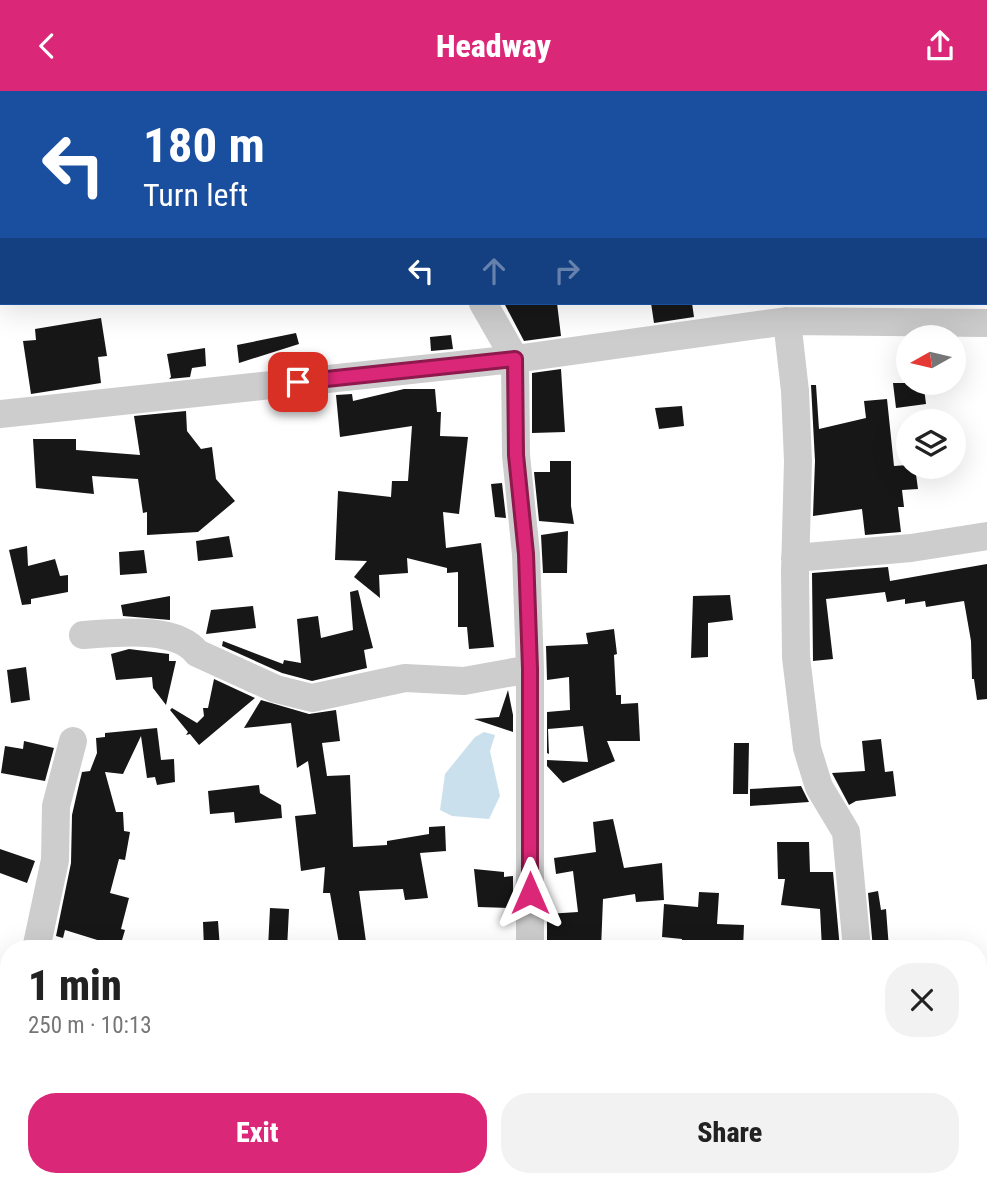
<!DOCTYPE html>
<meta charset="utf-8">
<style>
:root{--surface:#fff;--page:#f2f2f2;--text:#222;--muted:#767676;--accent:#db2777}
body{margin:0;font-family:"Roboto Condensed",sans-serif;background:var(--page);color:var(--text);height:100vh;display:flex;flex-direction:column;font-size:26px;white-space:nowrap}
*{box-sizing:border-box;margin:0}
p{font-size:23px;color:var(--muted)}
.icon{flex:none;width:38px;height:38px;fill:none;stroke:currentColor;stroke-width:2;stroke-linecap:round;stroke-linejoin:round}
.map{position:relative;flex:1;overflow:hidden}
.side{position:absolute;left:0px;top:849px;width:987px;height:247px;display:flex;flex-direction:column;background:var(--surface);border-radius:28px 28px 0 0;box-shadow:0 7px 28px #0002}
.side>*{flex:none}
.top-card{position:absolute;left:0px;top:0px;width:987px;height:214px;box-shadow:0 7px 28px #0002;background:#1a4fa0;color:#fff;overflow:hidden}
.needle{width:46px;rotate:262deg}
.fabs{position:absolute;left:896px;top:234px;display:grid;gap:14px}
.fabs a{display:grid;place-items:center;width:70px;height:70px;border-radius:50%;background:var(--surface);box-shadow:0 7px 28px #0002;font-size:35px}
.pin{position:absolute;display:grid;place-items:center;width:60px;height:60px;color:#fff;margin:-30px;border-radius:14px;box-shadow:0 4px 10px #0006}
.me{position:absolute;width:77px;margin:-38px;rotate:0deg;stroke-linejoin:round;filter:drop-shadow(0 0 5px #0008)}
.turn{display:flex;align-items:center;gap:24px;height:147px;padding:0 28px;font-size:32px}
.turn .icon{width:91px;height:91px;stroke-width:2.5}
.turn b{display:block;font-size:49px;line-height:60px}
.lanes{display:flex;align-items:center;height:66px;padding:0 28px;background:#0003;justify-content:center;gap:35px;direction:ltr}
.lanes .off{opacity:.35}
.round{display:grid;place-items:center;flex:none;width:74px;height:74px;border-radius:28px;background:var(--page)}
.head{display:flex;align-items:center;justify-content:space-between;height:119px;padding:0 28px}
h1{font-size:42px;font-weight:800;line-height:52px}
.action{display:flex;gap:14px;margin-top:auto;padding:14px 28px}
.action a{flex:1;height:80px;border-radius:28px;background:var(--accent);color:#fff;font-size:28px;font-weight:800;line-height:80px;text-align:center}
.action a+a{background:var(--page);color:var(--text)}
header{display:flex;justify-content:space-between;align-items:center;height:91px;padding:0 28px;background:var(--accent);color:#fff;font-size:32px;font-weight:800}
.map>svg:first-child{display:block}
.water{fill:#cae1ed}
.building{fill:#171717}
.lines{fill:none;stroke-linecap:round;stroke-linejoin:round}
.minor{stroke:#cdcdcd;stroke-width:28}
.route-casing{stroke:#8e194d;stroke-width:18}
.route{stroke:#db2777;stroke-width:12}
</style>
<header><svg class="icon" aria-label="back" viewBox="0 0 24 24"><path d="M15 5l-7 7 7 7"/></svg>Headway<svg class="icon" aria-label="share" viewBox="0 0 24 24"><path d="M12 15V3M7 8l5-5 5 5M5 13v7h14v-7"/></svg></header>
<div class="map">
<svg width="987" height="1095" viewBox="0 0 987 1095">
<rect width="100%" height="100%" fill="#fff"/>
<!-- water -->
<path class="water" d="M 484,641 L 495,644 L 490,660 L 500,705 L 489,728 L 452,725 L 440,719 L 445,683 L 475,646 Z"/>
<!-- building -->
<path class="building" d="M 504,212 L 557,212 L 561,245 L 524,250 Z
M 651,212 L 692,212 L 694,226 L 654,232 Z
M 101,227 L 107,265 L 98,266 L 101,292 L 31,303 L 23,250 L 36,249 L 35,238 Z
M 296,242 L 299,253 L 239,272 L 237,254 Z
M 451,244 L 453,258 L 431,260 L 430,246 Z
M 205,257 L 206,275 L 192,277 L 190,286 L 169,288 L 171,286 L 167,263 Z
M 561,278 L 565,341 L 532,342 L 532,282 Z
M 893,292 L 912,292 L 913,298 L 924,297 L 926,313 L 896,317 Z
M 811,294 L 816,294 L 819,338 L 866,327 L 864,310 L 887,308 L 894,375 L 908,374 L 908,376 L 915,376 L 918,398 L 902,399 L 904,416 L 898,416 L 901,441 L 865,444 L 862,418 L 813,425 L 815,370 Z
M 404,298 L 435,298 L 437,321 L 441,321 L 440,345 L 468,346 L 459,423 L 443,421 L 446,457 L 481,452 L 494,556 L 469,558 L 467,536 L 458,536 L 458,481 L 447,482 L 447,477 L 407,467 L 408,482 L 379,484 L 380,507 L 354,486 L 367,470 L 335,469 L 338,400 L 391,406 L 392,390 L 408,390 L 412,335 L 340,346 L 336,304 L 352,303 L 353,310 Z
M 682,315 L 684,335 L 659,338 L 655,317 Z
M 186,320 L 187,340 L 201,358 L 212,356 L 216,388 L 235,410 L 198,441 L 147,444 L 147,421 L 143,422 L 138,388 L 92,385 L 94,403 L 36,397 L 33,348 L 76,348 L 76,359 L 140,364 L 134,325 Z
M 550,370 L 571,370 L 571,415 L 574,433 L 539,430 L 534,381 L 550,381 Z
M 502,392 L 506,427 L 495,426 L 491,393 Z
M 568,440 L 567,482 L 543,482 L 541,444 Z
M 229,445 L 233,466 L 198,470 L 196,450 Z
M 27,455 L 28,475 L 55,468 L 60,485 L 68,484 L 68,501 L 31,508 L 31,513 L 22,514 L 9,459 Z
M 144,459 L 147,482 L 120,484 L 119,461 Z
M 987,473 L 987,608 L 977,609 L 974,588 L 972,588 L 971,550 L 964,510 L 926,516 L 925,510 L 905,513 L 905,508 L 887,511 L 885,501 L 826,508 L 833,568 L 813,570 L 812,482 L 888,476 L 890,490 Z
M 358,499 L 373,557 L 364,559 L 367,577 L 312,590 L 282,582 L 222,555 L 223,550 L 283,573 L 284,569 L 301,572 L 297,528 L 318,525 L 321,547 L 353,539 L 350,501 Z
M 730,504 L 733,529 L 708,532 L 708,566 L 691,567 L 693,505 Z
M 170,505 L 170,529 L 123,525 L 121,514 Z
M 253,515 L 256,537 L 206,543 L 211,519 Z
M 614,538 L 617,563 L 614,564 L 616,604 L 621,604 L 621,613 L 638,612 L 640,650 L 607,650 L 615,670 L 563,692 L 547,675 L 547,669 L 588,671 L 583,635 L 548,638 L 549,663 L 547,662 L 547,621 L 570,619 L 569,586 L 547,589 L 546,555 L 588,553 L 586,542 Z
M 129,558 L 169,563 L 169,570 L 176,570 L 166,614 L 153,597 L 152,586 L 116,589 L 111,563 Z
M 26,576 L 30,609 L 11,612 L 7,579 Z
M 214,588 L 255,607 L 199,654 L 190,643 L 186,644 L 188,641 L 170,619 L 172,617 L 197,632 L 204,625 L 203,617 L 208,617 Z
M 508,599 L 513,624 L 513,641 L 474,628 L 499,626 Z
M 261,609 L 309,623 L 336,619 L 340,650 L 322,652 L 327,685 L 350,684 L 353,756 L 387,754 L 387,750 L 429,743 L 429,736 L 445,735 L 446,760 L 420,762 L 428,807 L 405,809 L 403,798 L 359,800 L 367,858 L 340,858 L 330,802 L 323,802 L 325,776 L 301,780 L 295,725 L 316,723 L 308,670 L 297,677 L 291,632 L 244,637 Z
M 157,637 L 161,669 L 174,668 L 175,691 L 157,694 L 155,686 L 147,687 L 141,645 L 123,683 L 105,681 L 116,721 L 123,721 L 124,740 L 130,741 L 125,769 L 119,768 L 110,802 L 129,807 L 121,838 L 125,839 L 120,856 L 65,839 L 63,847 L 56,845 L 71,772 L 72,724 L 77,702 L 82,681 L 90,680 L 97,662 L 96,647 L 105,646 L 105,642 Z
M 881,648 L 885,681 L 893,680 L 896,705 L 856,710 L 849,714 L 832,682 L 865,680 L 862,650 Z
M 24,650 L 54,657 L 45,690 L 1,682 L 5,655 L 23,658 Z
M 734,652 L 749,652 L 748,703 L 733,703 Z
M 259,694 L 260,702 L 281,714 L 282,727 L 235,732 L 234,721 L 210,723 L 208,700 Z
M 801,695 L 809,711 L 750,715 L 750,698 Z
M 613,728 L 624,777 L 662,772 L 664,809 L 636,811 L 635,803 L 603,808 L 601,858 L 547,858 L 547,823 L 578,821 L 573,780 L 556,783 L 554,767 L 596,761 L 593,731 Z
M 777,751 L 809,751 L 810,781 L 833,781 L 840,858 L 822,858 L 820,818 L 781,814 L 785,788 L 778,788 Z
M 0,758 L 35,770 L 27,792 L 0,782 Z
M 474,778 L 504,781 L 504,786 L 513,785 L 513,817 L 478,816 Z
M 878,800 L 881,819 L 886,818 L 889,858 L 873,858 L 868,802 Z
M 699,801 L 719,802 L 717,833 L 744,834 L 743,858 L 681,858 L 682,848 L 662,846 L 664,813 L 698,816 Z
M 270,817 L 289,818 L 287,858 L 268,857 Z
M 218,830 L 220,858 L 204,858 L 203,831 Z"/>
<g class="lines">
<!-- minor -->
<path class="minor" d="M 448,0 L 449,2
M 897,2 L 900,0
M 483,212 L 515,268 L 516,364 L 526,463 L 530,578 L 530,858
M 787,230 L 795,300 L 798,370 L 795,481 L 796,566 L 807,657 L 819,696 L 846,741 L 857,858
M 0,323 L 515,268 L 787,230 L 987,232
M 795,467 L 911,457 L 987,445
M 83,544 C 114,542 176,534 197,562 L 276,598 L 312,607 L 405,587 L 464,590 L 530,578
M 36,858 L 55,769 L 56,715 L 73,650
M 0,960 L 9,939
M 544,1087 L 546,1095
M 863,1087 L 863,1095"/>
</g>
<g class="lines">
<!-- route casing -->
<g class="route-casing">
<path id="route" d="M 298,291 L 515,268 L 516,364 L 526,463 L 530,578 L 530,802"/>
</g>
<!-- route -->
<use href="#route" class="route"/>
</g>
</svg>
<div class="fabs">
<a><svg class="needle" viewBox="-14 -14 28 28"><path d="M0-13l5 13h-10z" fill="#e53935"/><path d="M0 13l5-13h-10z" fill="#767676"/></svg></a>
<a><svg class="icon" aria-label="layers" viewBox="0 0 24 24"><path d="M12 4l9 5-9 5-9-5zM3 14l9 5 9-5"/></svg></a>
</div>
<div class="pin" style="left:298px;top:291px;background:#d93025"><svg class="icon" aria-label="arrive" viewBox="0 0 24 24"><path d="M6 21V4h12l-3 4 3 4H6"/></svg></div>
<svg class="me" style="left:530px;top:802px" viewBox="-20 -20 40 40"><path d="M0-17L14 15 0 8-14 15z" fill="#db2777" stroke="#fff" stroke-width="4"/></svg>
<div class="top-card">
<div class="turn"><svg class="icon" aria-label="left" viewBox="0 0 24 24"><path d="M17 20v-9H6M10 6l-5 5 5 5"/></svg><div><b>180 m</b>Turn left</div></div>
<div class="lanes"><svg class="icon" aria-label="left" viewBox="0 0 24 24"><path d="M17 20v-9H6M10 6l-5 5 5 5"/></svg><svg class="icon off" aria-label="ahead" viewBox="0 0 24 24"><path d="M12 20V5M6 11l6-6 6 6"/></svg><svg class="icon off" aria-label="right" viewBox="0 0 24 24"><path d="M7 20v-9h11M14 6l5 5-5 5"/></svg></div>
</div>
<section class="side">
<div class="head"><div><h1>1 min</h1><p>250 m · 10:13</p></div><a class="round"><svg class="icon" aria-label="close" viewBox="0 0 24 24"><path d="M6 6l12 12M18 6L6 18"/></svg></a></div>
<div class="action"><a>Exit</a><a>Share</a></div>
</section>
</div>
